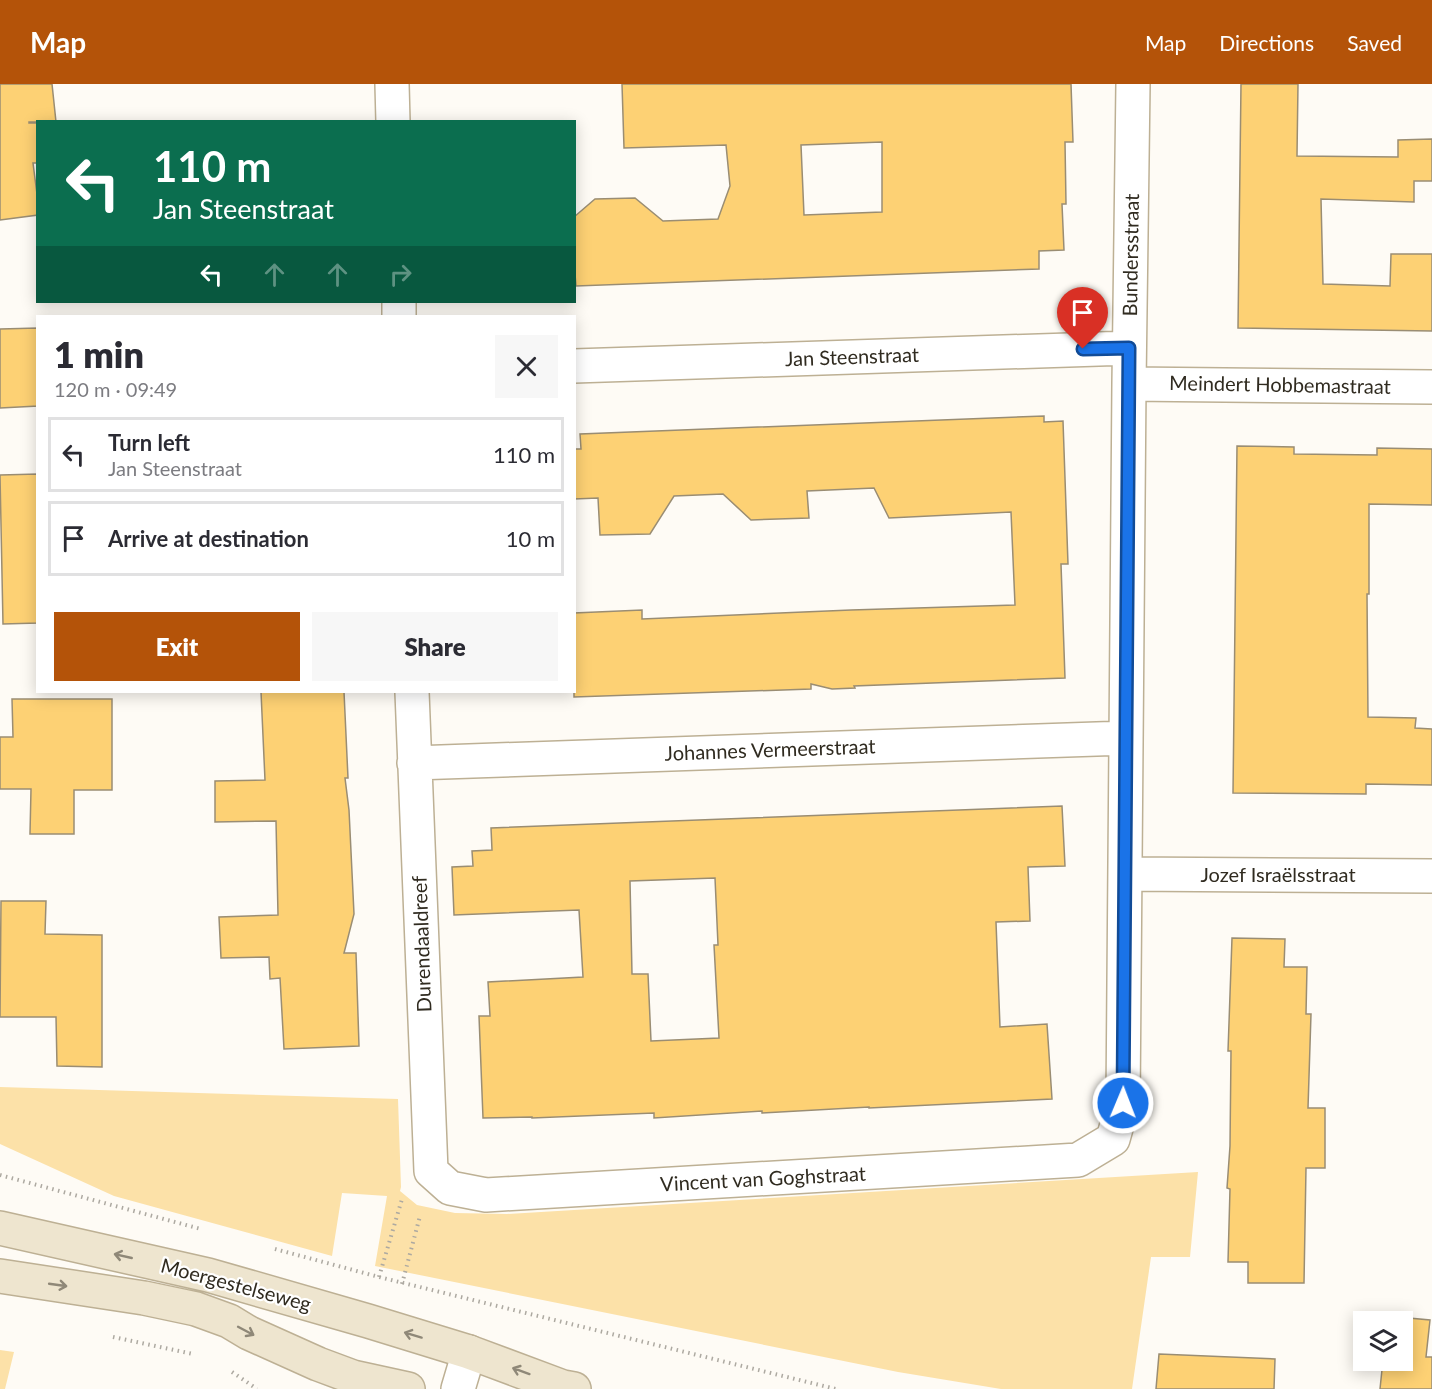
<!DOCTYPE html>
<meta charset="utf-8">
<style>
:root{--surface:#fff;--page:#f7f7f7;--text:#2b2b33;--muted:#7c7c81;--line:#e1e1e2;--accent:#b45309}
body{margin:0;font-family:Lato,sans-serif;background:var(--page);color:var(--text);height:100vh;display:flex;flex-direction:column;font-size:22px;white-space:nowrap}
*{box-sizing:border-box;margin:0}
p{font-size:20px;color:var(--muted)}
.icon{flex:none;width:33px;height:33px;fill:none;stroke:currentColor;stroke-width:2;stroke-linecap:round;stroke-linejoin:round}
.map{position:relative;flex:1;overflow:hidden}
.side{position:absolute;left:36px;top:231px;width:540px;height:378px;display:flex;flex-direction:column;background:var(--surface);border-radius:0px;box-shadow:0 3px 15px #0003}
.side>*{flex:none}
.guide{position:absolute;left:36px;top:36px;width:540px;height:183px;border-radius:0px;box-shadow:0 3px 15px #0003;background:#0b6e4f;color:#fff;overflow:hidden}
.controls{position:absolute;left:1353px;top:1227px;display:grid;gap:12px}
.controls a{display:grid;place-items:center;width:60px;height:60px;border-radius:0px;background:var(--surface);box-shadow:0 3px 15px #0003;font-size:30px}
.pin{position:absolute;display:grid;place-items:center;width:51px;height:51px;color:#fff;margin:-62px -26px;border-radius:50% 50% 50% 0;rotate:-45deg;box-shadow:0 0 6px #0007}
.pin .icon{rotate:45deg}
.me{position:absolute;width:66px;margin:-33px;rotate:1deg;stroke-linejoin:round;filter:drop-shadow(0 0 4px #0008)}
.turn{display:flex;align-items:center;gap:21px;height:126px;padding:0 18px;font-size:27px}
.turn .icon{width:78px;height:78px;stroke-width:2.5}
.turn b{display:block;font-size:42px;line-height:51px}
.lanes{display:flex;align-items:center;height:57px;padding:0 18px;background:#0003;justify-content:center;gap:30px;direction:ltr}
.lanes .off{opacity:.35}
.round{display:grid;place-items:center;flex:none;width:63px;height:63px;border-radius:0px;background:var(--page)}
.overview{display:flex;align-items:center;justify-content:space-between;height:102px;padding:0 18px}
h1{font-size:36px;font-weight:800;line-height:45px}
.primary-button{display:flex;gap:12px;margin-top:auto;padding:12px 18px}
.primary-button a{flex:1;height:69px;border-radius:0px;background:var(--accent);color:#fff;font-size:24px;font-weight:800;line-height:69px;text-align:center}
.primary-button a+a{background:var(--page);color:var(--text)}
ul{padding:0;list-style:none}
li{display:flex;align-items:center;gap:18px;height:75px;margin:0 12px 9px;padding:0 6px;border:3px solid var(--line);border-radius:0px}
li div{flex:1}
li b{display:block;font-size:22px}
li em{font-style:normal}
header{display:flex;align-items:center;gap:36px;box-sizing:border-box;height:84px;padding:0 30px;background:var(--accent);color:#fff}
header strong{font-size:28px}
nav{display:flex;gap:33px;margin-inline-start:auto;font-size:21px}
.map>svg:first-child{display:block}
.green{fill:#fce1a8}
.building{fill:#fdd174;stroke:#9a8d73;stroke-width:1.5;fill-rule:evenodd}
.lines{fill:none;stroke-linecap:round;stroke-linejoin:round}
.minor-casing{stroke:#bdb094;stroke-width:36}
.secondary-casing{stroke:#bdb094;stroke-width:36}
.path{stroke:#ada9a1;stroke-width:4;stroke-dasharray:1.5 4.5;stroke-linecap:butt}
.minor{stroke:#fff;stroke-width:33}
.secondary{stroke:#eee5cf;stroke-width:33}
.oneway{stroke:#8f8878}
.route-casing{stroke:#114b97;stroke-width:15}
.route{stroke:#1a73e8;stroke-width:10}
.labels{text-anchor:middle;stroke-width:4.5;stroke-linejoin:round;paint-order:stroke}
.street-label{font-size:20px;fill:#302b20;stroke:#fff}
</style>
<header>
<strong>Map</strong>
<nav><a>Map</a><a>Directions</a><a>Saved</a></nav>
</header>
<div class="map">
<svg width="1432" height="1305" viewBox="0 0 1432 1305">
<rect width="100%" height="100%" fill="#fefbf5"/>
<!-- green -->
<path class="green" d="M 0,1003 L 398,1015 L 401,1103 L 400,1107 L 417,1121 L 455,1129 L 507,1130 L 1198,1088 L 1190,1173 L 1151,1173 L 1132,1305 L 1001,1305 L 898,1288 L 375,1182 L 387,1112 L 342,1109 L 332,1172 L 114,1112 L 0,1060 Z
M 0,1266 L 14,1268 L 5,1305 L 0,1305 Z"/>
<!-- building -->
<path class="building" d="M 0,0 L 52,0 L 56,38 L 29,38 L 29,39 L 38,39 L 38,79 L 33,79 L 38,118 L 38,131 L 0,136 Z
M 622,0 L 1071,0 L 1073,58 L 1065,58 L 1066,120 L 1062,120 L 1064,166 L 1039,167 L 1039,185 L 576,202 L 574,178 L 574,133 L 595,115 L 635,114 L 663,137 L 718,135 L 730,102 L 726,61 L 624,64 ZM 882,58 L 882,128 L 804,131 L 801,61 Z
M 1241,0 L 1298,0 L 1297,72 L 1398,73 L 1398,56 L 1432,55 L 1432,97 L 1414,97 L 1414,118 L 1321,115 L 1323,200 L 1390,202 L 1391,170 L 1432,170 L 1432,247 L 1238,244 Z
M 38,244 L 38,322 L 0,324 L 0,245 Z
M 1044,332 L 1044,338 L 1063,337 L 1068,480 L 1061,480 L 1065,594 L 854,602 L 855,604 L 832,605 L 811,600 L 811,605 L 574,613 L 574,529 L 642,526 L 642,535 L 851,526 L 1015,521 L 1011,428 L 889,434 L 874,404 L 807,407 L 809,434 L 751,436 L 723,410 L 674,412 L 650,450 L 600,451 L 598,414 L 574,415 L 574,365 L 581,365 L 580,350 Z
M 1237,362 L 1294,363 L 1294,370 L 1377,371 L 1377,364 L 1432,365 L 1432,421 L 1369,420 L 1369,510 L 1367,510 L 1368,633 L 1416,634 L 1415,644 L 1432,645 L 1432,701 L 1366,700 L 1366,710 L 1233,709 Z
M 38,390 L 38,539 L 3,540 L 0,391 Z
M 261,608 L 344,608 L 348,694 L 345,694 L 349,726 L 354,830 L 344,869 L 356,869 L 359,962 L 284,965 L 280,894 L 270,895 L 269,873 L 221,874 L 219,833 L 278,831 L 276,737 L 215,738 L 215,697 L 265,696 Z
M 12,615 L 112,615 L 112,706 L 74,706 L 74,750 L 30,750 L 31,705 L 0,705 L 0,653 L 13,653 Z
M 1062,722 L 1065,782 L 1028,783 L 1030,837 L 996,838 L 1000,943 L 1047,940 L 1052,1015 L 869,1024 L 869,1023 L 762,1029 L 762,1027 L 654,1034 L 654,1029 L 532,1034 L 532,1033 L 483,1034 L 479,932 L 490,932 L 488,898 L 583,893 L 579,826 L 454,831 L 452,783 L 473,782 L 472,767 L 492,766 L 491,744 ZM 715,794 L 718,861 L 714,861 L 719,954 L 651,957 L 648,890 L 632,890 L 630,797 Z
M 1,817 L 46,817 L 45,850 L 102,851 L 102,983 L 57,982 L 56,933 L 0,933 Z
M 1232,854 L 1285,855 L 1284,883 L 1307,883 L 1306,930 L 1311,930 L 1308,1024 L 1325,1024 L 1325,1084 L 1306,1084 L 1304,1199 L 1248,1199 L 1248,1178 L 1228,1178 L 1230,1105 L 1227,1104 L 1230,1062 L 1231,967 L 1228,967 Z
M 1387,1232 L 1430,1236 L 1426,1273 L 1432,1273 L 1432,1305 L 1380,1305 L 1383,1276 L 1402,1276 L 1402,1238 L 1387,1238 Z
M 1159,1270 L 1275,1275 L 1274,1305 L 1156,1305 Z"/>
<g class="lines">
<!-- minor casing -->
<g class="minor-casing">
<path id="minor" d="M 392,0 L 393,38
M 399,218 L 399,232
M 574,282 L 1129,264
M 1129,300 L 1432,303
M 412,608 L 431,1087 L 450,1104 L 486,1111 L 1078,1076 L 1113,1055 L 1123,1019 L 1129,300 L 1133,0
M 414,679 L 1126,654
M 1125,790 L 1432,792
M 458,1305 L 469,1268"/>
</g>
<!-- secondary casing -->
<g class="secondary-casing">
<path id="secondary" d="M 0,1144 L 208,1191 L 368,1237 L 469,1268 L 563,1303 L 574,1305
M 0,1192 L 144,1214 L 196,1225 L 229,1237 L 249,1249 L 318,1280 L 353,1293 L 408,1305"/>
</g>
<!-- path -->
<path class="path" d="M 0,1091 L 201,1145
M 275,1165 L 379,1193 L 836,1305
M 379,1193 L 402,1115
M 402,1200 L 420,1132
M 113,1253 L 193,1270
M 232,1288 L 257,1305"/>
<!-- minor -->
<use href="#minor" class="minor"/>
<!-- secondary -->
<use href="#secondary" class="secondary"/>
</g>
<!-- one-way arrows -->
<defs><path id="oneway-shaft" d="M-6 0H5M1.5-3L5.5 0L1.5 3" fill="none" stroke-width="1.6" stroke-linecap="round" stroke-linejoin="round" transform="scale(1.5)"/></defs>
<g class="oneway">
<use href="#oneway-shaft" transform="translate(123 1172) rotate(-167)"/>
<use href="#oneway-shaft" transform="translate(58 1201) rotate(8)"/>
<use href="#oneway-shaft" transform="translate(246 1247) rotate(28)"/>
<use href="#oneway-shaft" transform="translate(413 1251) rotate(-163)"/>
<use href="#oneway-shaft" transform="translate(521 1287) rotate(-160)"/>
</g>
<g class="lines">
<!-- route casing -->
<g class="route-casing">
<path id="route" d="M 1083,265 L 1129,264 L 1123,1019"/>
</g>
<!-- route -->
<use href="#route" class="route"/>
</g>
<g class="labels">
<!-- street labels -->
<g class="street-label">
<text transform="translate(1131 171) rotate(-89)" y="7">Bundersstraat</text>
<text transform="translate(852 273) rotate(-2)" y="7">Jan Steenstraat</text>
<text transform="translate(1280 301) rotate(1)" y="7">Meindert Hobbemastraat</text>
<text transform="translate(770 666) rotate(-2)" y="7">Johannes Vermeerstraat</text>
<text x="1278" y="798">Jozef Israëlsstraat</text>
<text transform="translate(422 860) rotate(-92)" y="7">Durendaaldreef</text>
<text transform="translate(763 1095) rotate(-3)" y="7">Vincent van Goghstraat</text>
<text transform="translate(236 1201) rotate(15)" y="7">Moergestelseweg</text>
</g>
</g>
</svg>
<div class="controls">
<a><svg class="icon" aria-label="layers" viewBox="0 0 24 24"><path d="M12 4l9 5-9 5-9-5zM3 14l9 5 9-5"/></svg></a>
</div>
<div class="pin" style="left:1083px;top:265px;background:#d93025"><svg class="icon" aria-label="arrive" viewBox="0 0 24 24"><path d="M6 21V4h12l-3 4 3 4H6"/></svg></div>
<svg class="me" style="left:1123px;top:1019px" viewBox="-20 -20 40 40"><circle r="17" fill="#1a73e8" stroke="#fff" stroke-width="3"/><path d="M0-11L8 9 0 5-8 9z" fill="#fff"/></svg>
<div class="guide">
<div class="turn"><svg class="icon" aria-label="left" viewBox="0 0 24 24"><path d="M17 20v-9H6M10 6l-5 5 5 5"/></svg><div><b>110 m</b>Jan Steenstraat</div></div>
<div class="lanes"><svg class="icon" aria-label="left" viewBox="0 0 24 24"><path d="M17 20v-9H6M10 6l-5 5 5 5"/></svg><svg class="icon off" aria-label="ahead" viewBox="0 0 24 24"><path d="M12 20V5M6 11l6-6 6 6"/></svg><svg class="icon off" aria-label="ahead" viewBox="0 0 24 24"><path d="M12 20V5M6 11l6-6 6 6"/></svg><svg class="icon off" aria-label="right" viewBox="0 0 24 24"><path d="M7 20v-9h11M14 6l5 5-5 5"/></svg></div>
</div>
<section class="side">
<div class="overview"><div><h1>1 min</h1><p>120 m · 09:49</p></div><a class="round"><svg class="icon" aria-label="close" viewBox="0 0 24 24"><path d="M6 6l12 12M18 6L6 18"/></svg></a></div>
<ul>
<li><svg class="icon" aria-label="left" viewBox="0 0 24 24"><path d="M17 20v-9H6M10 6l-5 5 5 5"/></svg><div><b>Turn left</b><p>Jan Steenstraat</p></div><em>110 m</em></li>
<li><svg class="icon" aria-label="arrive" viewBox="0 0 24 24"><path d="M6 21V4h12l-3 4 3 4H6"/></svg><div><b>Arrive at destination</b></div><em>10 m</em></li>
</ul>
<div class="primary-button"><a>Exit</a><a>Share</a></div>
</section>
</div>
